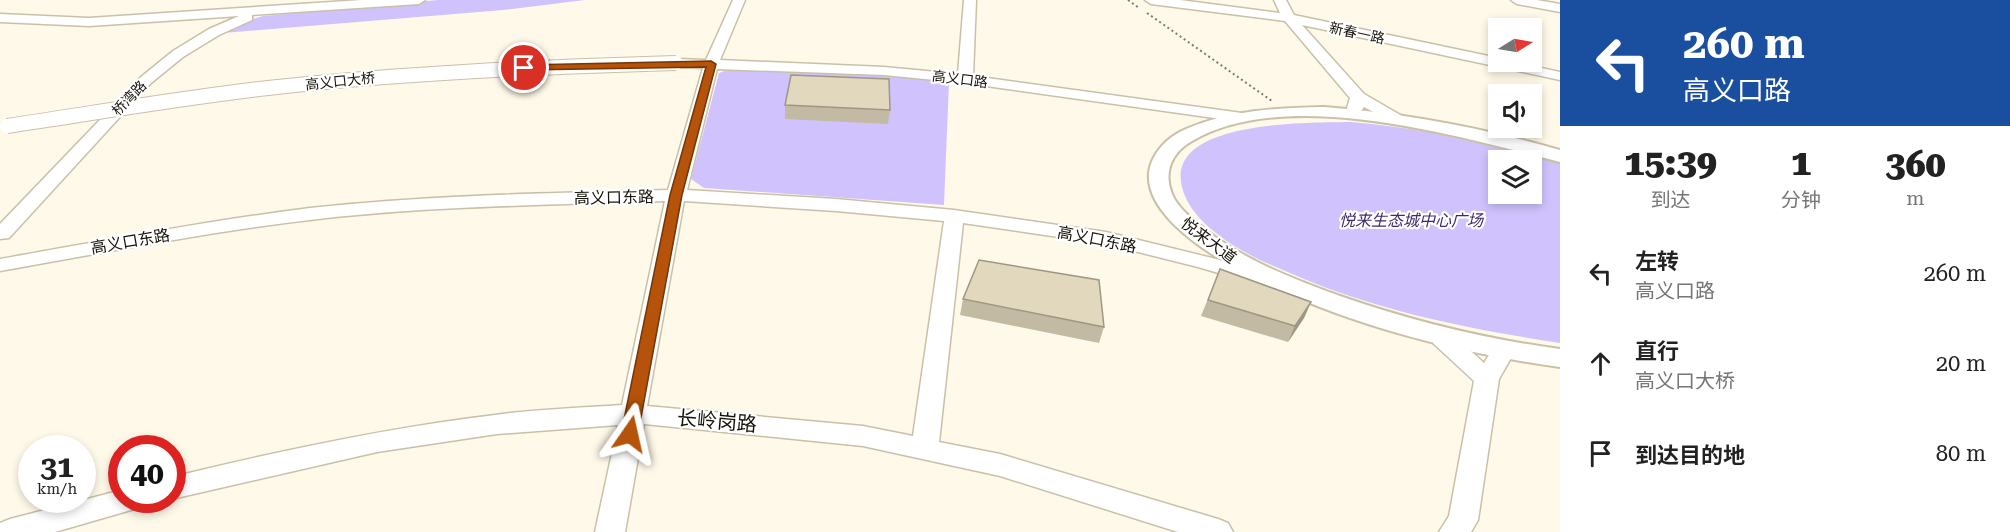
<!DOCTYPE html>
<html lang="zh">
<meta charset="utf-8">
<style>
:root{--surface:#fff;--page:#f2f2f2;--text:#222;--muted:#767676}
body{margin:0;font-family:"Roboto Serif","Noto Sans SC",serif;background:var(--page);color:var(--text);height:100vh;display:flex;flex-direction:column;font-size:22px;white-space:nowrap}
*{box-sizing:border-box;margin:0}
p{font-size:20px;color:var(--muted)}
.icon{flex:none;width:33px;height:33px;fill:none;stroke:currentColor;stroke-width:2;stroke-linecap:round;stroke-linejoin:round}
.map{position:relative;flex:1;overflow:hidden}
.sheet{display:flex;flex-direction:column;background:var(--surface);width:450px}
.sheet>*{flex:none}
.top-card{background:#1a4fa0;color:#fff;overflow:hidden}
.needle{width:39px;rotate:79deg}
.controls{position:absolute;left:1488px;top:18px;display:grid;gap:12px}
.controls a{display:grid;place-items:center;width:54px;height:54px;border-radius:0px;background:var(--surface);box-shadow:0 3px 9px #0003;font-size:30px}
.speed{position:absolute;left:18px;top:435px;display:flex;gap:12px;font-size:30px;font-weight:700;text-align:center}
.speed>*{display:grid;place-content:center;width:78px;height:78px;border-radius:50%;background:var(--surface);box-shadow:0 3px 9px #0003;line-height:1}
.speed small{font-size:15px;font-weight:400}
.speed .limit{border:9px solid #d22;background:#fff;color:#111}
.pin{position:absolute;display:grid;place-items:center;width:51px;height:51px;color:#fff;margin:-26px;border:3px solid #fff;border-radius:50%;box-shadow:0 2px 6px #0007}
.me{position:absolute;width:66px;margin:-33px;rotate:11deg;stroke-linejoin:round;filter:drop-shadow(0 0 4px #0008)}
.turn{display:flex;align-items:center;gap:21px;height:126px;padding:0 24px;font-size:27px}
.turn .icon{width:78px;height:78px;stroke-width:2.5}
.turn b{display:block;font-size:42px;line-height:51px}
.eta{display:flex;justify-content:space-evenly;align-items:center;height:102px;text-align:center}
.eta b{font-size:36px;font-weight:800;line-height:42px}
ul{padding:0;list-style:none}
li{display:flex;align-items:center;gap:18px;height:90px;padding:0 24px}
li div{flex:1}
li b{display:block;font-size:22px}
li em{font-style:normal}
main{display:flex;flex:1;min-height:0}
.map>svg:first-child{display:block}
.green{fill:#d0c3fd;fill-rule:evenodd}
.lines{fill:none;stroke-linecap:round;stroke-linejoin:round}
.secondary-casing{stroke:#c9c0a7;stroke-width:3}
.primary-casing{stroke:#c9c0a7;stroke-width:4}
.path{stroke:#7e7a6e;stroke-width:2;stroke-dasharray:2 3;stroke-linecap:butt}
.secondary{fill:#fff;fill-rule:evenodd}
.primary{fill:#fff;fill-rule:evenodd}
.secondary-bridge-casing{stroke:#c9c0a7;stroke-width:16;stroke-linecap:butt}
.secondary-bridge{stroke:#fff;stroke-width:14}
.wall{fill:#c2baa3}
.shaded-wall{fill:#9e9784}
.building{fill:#e1d8bd;stroke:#9e9784;stroke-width:1.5}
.route{fill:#b45309;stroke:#753606;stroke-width:1.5}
.labels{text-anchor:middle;stroke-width:4.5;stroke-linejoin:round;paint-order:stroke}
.far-street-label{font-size:14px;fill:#151209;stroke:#fff}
.street-label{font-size:16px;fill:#151209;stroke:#fff}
.park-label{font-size:16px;font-style:italic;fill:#402a6d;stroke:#fff}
.near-street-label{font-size:20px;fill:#151209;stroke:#fff}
</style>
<main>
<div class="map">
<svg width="1560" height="532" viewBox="0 0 1560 532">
<rect width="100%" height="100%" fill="#fef9e8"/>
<!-- green -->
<path class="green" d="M 438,0 L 585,0 L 503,10 L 223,33 L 246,21 L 263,16 Z
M 733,68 L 883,75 L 949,82 L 944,205 L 704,188 L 691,179 L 719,73 Z
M 1351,122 C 1424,129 1490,141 1560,163 L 1560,343 C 1470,329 1381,312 1297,276 C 1279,268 1260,261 1243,251 C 1219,237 1189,216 1182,187 C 1165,119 1311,123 1351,122 ZM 1498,160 L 1532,160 L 1532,194 L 1498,194 Z"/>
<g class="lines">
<!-- secondary casing -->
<g class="secondary-casing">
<path id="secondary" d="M 362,0 L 425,0 L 419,4 L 252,15 L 252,20 L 219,35 L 183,57 L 151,83 L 9,238 L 0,239 L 0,224 L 141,77 L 173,51 L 209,29 L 239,16 L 89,26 L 0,22 L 0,14 L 89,18 Z
M 733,0 L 745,0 L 720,60 L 884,67 L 958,74 L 964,0 L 976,0 L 973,76 L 1249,114 L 1251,117 L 1243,122 L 965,83 L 884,75 L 717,69 L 687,190 L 836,199 L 954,210 L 1106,232 L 1212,258 L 1284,278 L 1287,283 L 1284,288 L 1276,290 L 1198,267 L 1106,244 L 963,223 L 939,442 L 1000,454 L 1218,519 L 1228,523 L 1233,532 L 1178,532 L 1000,476 L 863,446 L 644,424 L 625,532 L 595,532 L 618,425 L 497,434 L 377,452 L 172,499 L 172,477 C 279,451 386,428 495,415 C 537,409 580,408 622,405 L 665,201 C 547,205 428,206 310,220 C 206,232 103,253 0,271 L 0,259 C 103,241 206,221 310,208 C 429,195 549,193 668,190 L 703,68 L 676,67 L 669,63 L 676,59 L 706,60 ZM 684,201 L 836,211 L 944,221 L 913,436 L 863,426 L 647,406 Z
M 1145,0 L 1180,0 L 1280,13 L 1274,0 L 1286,0 L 1294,15 L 1498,58 L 1498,62 L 1513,62 L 1560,72 L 1560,80 L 1302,25 L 1364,94 L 1402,116 L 1404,119 L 1402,122 L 1396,124 L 1364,107 L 1361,111 L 1349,111 L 1347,108 L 1350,98 L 1285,21 L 1151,4 Z
M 1511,0 L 1537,0 L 1560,4 L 1560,12 L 1517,4 Z
M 1442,330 L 1450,332 L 1484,363 L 1495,345 L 1503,343 L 1511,345 L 1515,351 L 1499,379 L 1478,520 L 1471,532 L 1439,532 L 1449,516 L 1474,381 L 1434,344 L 1430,338 L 1434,332 Z
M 122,490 L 122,500 L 142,500 L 138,508 L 55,532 L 0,532 L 0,523 L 10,519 Z"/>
</g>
<!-- primary casing -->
<g class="primary-casing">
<path id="primary" d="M 1324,107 C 1405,113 1482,128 1560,150 L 1560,162 C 1461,137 1286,85 1192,141 C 1172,152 1163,172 1172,194 C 1178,209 1194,220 1206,230 C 1246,261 1293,279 1340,296 C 1412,321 1484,339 1560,349 L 1560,367 C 1457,353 1345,324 1252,277 C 1216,259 1129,209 1153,159 C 1160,145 1172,135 1186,129 C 1230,110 1277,108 1324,107 Z"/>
</g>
<!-- path -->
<path class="path" d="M 1128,0 L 1139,8
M 1147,13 L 1272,101"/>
<!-- secondary -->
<use href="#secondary" class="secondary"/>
<!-- primary -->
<use href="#primary" class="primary"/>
<!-- secondary-bridge casing -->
<g class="secondary-bridge-casing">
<path id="secondary-bridge" d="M 7,126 C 94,113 181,98 268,88 C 403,73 540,67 676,63"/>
</g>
<!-- secondary-bridge -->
<use href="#secondary-bridge" class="secondary-bridge"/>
</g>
<!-- wall -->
<path class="wall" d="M 785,105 L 890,110 L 888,124 L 785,119 Z
M 1220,269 L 1311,302 L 1304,318 L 1288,342 L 1201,316 Z
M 963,299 L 1104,327 L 1099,343 L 960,315 Z"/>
<!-- shaded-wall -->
<path class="shaded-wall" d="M 1311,302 L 1304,318 L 1288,342 L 1295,326 Z"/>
<!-- building -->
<path class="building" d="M 791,75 L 889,79 L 890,110 L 785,105 Z
M 979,260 L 1099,280 L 1104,327 L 963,299 Z
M 1220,269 L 1311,302 L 1295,326 L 1208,300 Z"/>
<!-- route -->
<path class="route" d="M 711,61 L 716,64 L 682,195 L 638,434 L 636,438 L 630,440 L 624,438 L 621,434 L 670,195 L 706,67 L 524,70 L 519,68 L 524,65 Z"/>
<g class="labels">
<!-- far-street labels -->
<g class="far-street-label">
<text transform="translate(1357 33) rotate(12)" y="5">新春一路</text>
<text transform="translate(960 79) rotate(7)" y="5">高义口路</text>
<text transform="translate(340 81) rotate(-6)" y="5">高义口大桥</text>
<text transform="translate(129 98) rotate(-46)" y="5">桥湾路</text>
</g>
<!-- street labels -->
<g class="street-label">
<text transform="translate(614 197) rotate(-1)" y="6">高义口东路</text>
<text transform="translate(1097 239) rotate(11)" y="6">高义口东路</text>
<text transform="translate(1209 240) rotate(37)" y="6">悦来大道</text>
<text transform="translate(130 241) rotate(-10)" y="6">高义口东路</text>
</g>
<!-- park labels -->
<g class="park-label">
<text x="1411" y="226">悦来生态城中心广场</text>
</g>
<!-- near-street labels -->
<g class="near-street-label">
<text transform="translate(717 421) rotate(5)" y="7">长岭岗路</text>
</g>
</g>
</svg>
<div class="controls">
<a><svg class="needle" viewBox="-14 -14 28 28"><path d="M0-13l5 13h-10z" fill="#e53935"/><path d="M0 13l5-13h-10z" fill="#767676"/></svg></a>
<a><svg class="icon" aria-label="sound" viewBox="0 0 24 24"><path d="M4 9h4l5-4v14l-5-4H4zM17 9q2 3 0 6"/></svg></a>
<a><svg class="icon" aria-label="layers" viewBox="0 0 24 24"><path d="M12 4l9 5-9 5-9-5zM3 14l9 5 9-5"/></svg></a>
</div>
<div class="speed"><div>31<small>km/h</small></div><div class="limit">40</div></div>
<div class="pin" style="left:524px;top:68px;background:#d93025"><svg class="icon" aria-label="arrive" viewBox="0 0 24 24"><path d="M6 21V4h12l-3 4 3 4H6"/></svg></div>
<svg class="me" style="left:630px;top:434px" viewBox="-20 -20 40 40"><path d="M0-17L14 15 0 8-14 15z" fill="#b45309" stroke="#fff" stroke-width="4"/></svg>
</div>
<section class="sheet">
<div class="top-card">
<div class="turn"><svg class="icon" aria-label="left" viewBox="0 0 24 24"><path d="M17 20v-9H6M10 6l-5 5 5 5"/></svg><div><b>260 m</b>高义口路</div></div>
</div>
<div class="eta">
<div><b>15:39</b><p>到达</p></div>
<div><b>1</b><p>分钟</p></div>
<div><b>360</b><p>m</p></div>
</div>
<ul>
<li><svg class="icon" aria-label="left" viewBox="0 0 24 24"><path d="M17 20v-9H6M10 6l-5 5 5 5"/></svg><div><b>左转</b><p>高义口路</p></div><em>260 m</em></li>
<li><svg class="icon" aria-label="ahead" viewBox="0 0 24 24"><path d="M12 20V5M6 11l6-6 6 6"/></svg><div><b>直行</b><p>高义口大桥</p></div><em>20 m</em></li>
<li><svg class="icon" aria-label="arrive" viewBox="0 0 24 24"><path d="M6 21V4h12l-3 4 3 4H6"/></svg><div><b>到达目的地</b></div><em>80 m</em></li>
</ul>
</section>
</main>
